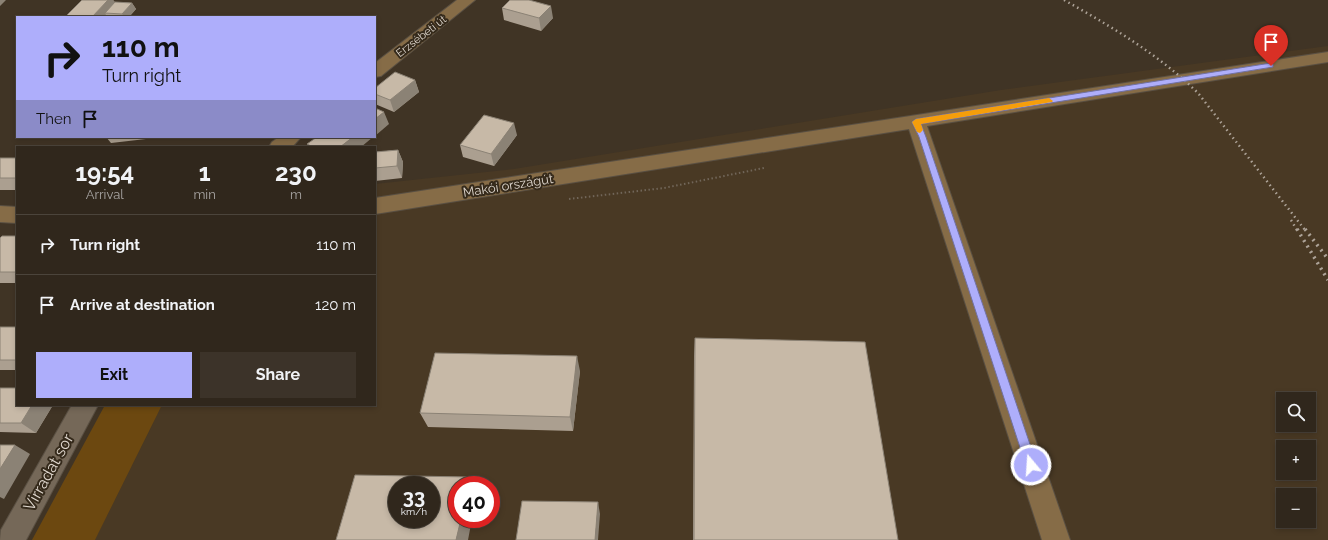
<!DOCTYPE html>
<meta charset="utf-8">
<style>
:root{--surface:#30271c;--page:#3c3329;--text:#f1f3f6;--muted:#a8a5a3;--line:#4b443b;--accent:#aeaefb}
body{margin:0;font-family:Raleway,sans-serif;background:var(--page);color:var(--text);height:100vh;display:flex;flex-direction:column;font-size:15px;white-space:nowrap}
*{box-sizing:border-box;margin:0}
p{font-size:13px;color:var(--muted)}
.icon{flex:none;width:22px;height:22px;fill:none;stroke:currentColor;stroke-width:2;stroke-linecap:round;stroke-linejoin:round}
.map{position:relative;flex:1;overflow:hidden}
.side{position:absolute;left:16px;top:146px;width:360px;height:260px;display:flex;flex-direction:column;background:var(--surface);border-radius:0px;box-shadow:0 2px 6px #0003,0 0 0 1px var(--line)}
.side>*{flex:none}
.guide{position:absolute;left:16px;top:16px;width:360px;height:122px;border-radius:0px;box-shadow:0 2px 6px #0003,0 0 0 1px var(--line);background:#aeaefb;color:#111;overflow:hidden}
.tools{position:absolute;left:1276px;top:392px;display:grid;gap:8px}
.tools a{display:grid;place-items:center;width:40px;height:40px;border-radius:0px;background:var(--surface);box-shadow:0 2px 6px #0003,0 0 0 1px var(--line);font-size:20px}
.speed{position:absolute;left:388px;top:476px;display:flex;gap:8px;font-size:20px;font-weight:700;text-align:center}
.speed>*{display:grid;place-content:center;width:52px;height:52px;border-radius:50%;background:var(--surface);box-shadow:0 2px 6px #0003,0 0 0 1px var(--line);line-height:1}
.speed small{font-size:10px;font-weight:400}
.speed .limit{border:6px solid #d22;background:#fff;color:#111}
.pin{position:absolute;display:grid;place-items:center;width:34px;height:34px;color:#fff;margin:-41px -17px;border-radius:50% 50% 50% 0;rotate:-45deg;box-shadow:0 0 4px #0007}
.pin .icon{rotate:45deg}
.me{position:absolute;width:44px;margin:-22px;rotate:342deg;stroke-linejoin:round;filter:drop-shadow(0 0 3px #0008)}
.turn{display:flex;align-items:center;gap:14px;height:84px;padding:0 20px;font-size:18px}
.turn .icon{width:52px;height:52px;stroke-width:2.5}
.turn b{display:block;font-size:28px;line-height:34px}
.then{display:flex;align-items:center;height:38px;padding:0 20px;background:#0003;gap:8px;font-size:15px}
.eta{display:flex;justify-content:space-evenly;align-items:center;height:68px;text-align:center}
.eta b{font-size:24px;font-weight:700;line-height:28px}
.button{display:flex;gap:8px;margin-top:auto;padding:8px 20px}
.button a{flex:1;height:46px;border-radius:0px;background:var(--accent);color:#111;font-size:16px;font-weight:700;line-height:46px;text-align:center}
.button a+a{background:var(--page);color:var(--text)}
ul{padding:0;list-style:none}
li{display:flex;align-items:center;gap:12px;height:60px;padding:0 20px;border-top:1px solid var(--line)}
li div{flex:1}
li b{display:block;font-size:15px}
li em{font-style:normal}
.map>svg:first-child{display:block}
.built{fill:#493924;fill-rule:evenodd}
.green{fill:#6c4810}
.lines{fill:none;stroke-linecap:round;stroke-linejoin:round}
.street-casing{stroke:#5a5043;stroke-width:2}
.secondary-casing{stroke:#5a5043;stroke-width:2}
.path{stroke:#716659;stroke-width:2;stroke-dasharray:1.5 2.5;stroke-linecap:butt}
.street{fill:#756858;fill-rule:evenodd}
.secondary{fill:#866c47;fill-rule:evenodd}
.rail-far1{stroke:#ada398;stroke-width:2.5;stroke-dasharray:1.5 3.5;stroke-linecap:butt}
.rail{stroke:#ada398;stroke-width:3.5;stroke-dasharray:2 4.5;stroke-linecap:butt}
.wall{fill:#ab9f90}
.shaded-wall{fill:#8b8275}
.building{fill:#c7b9a7;stroke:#8b8275;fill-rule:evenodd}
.route{fill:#aeaefb;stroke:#7171a3}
.slow{fill:#f59e0b}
.labels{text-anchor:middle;stroke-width:4;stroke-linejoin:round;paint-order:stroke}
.far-street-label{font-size:11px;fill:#dfd7ce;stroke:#352a1b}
.street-label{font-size:13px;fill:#dfd7ce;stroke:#352a1b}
.near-street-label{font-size:16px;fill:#dfd7ce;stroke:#352a1b}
</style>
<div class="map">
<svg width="1328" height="540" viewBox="0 0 1328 540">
<rect width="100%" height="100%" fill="#403425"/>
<!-- built -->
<path class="built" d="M 1328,46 L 1328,540 L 95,540 L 162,405 L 375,405 L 375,184 L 514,169 L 1001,90 ZM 1283,399 L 1309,399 L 1309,425 L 1283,425 ZM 1283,447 L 1309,447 L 1309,473 L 1283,473 ZM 397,485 L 431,485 L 431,519 L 397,519 ZM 457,485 L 491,485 L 491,519 L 457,519 ZM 1283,495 L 1309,495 L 1309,521 L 1283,521 Z"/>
<!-- green -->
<path class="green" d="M 105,405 L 162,405 L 95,540 L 32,540 Z"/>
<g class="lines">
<!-- street casing -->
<g class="street-casing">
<path id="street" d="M 72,405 L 98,405 L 26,540 L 0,540 L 1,530 Z"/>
</g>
<!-- secondary casing -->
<g class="secondary-casing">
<path id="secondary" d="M 457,0 L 475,0 L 381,76 L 375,77 L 375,63 Z
M 1328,52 L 1328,62 L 927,126 L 1070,540 L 1042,540 L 909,129 L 375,214 L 375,198 Z
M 279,137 L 301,137 L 292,147 L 269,147 L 272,142 Z
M 0,206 L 17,207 L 17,223 L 0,222 Z"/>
</g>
<!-- path -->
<path class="path" d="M 569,199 L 664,188 L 764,168"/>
<!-- street -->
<use href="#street" class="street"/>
<!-- secondary -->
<use href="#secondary" class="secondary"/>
<!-- rail-far1 -->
<path class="rail-far1" d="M 1064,0 C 1112,27 1158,54 1198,93 L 1305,230
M 1291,220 L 1297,230"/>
<!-- rail -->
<path class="rail" d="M 1297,229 L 1328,280
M 1305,229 L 1328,259"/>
</g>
<!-- wall -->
<path class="wall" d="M 113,0 L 115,2 L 132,3 L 136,9 L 129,17 L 65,17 Z
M 502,8 L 553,18 L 541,31 L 504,20 Z
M 415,80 L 419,92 L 394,112 L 375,104 L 375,88 Z
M 517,135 L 494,166 L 463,157 L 460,145 Z
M 106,137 L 147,137 L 146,139 L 111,143 Z
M 398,150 L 403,162 L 402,178 L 375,181 L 375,152 Z
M 17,157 L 17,190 L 0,190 L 0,158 L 16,158 Z
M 17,236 L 17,283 L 0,283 L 0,238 Z
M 0,327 L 17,327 L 17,370 L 0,370 Z
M 695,338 L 898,540 L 693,540 L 694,356 Z
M 580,371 L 573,431 L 428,427 L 420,413 Z
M 0,388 L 17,405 L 53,405 L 36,433 L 0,432 Z"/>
<!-- shaded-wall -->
<path class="shaded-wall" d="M 0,0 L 6,0 L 0,6 Z
M 108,0 L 113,0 L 119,9 L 105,13 L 107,17 L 92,17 Z
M 132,3 L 136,9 L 129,17 L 124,17 L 122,14 Z
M 551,6 L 553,18 L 541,31 L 539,18 Z
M 415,80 L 419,92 L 394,112 L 390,100 Z
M 384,112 L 389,124 L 375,136 L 375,119 Z
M 514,123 L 517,135 L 494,166 L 491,154 Z
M 353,137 L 373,137 L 361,147 L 340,147 Z
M 398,150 L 403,162 L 402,178 L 397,166 Z
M 577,356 L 580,371 L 573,431 L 570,417 Z
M 32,405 L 53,405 L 36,433 L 21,423 Z
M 15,445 L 30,454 L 4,499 L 0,497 L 0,469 Z
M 469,477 L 473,485 L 467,485 Z
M 598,502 L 600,514 L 598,540 L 595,540 Z
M 461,519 L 472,519 L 468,540 L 456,540 Z"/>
<!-- building -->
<path class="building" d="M 82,0 L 108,0 L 92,17 L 65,17 Z
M 510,0 L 529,0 L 551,6 L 539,18 L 502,8 Z
M 115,2 L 132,3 L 122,14 L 105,13 Z
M 395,72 L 415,80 L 390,100 L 375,94 L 375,88 Z
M 375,108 L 384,112 L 375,119 Z
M 484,115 L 514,123 L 491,154 L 460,145 Z
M 317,137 L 353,137 L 340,147 L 313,147 L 307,144 Z
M 398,150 L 397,166 L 375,168 L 375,152 Z
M 17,157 L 17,178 L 0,178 L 0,158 L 16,158 Z
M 2,236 L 17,236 L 17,272 L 0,272 L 0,238 Z
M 0,327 L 17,327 L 17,360 L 0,360 Z
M 695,338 L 865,342 L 898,540 L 694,540 Z
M 435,353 L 577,356 L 570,417 L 420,413 Z
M 0,388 L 17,388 L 17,405 L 32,405 L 21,423 L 0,423 Z
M 0,445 L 15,445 L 0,469 Z
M 355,475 L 469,477 L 467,485 L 457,485 L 457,519 L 461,519 L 456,540 L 336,540 ZM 397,485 L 431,485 L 431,519 L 397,519 Z
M 522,501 L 598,502 L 595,540 L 516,540 Z"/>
<!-- route -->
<path class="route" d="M 1271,63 L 1273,64 L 1273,67 L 921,124 L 926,137 L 1037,465 L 1035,469 L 1031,471 L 1027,469 L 919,137 L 912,122 L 916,119 Z"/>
<!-- slow -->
<path class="slow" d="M 1049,98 L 1053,101 L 1052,102 L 921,124 L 923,130 L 920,133 L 917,132 L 912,122 L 916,119 Z"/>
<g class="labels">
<!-- far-street labels -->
<g class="far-street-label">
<text transform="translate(421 36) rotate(-38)" y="4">Erzsébeti út</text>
</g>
<!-- street labels -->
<g class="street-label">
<text transform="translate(508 185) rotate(-9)" y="5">Makói országút</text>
</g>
<!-- near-street labels -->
<g class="near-street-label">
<text transform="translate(48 472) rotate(-61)" y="6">Virradat sor</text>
</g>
</g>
</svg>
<div class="tools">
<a><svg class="icon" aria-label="search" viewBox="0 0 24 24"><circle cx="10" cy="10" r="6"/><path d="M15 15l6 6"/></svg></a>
<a>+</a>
<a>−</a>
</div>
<div class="speed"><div>33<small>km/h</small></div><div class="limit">40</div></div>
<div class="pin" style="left:1271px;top:66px;background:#d93025"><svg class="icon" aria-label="arrive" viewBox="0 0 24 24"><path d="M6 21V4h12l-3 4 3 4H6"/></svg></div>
<svg class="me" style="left:1031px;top:465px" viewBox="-20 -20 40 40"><circle r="17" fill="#aeaefb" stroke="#fff" stroke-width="3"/><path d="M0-11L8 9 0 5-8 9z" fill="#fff"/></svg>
<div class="guide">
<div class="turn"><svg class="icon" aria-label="right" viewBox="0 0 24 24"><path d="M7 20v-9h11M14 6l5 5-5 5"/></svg><div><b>110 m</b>Turn right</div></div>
<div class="then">Then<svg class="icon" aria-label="arrive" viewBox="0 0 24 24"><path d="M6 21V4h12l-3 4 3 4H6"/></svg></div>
</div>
<section class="side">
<div class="eta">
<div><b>19:54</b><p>Arrival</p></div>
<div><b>1</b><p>min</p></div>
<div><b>230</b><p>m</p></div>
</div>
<ul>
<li><svg class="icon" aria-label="right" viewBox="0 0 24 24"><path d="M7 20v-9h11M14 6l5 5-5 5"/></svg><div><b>Turn right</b></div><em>110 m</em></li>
<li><svg class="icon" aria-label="arrive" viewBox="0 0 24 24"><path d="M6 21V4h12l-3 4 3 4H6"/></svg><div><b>Arrive at destination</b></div><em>120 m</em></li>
</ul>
<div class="button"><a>Exit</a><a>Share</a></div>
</section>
</div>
